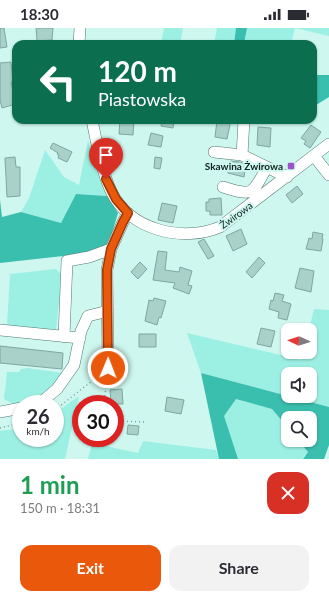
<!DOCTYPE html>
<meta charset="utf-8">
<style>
:root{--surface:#fff;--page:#f2f2f3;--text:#2b2b33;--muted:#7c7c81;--accent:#ea580c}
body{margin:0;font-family:Lato,sans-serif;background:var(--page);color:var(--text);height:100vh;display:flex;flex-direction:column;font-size:15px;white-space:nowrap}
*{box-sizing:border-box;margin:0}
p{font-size:13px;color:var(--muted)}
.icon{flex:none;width:22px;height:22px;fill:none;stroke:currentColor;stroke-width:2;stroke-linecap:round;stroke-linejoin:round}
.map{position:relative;height:431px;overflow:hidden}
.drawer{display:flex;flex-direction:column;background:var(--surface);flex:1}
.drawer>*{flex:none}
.top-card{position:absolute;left:12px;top:12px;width:305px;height:84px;border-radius:12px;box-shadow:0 1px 3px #0004;background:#0b6e4f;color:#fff;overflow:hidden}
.needle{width:26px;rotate:274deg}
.controls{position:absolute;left:281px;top:295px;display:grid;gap:8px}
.controls a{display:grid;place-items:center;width:36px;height:36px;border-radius:8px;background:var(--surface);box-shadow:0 1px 3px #0004;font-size:20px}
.speed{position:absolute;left:12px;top:367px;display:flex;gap:8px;font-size:20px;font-weight:700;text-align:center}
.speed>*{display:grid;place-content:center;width:52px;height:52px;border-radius:50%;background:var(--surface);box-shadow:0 1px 3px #0004;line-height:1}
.speed small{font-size:10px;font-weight:400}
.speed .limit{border:6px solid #d22;background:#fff;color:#111}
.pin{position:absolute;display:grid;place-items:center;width:34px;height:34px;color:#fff;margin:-41px -17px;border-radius:50% 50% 50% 0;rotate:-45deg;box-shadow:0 0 4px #0007}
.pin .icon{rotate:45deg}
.me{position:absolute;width:44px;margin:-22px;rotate:1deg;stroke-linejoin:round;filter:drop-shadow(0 0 3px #0008)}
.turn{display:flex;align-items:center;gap:14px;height:84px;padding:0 20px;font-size:18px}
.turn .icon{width:52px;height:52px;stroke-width:2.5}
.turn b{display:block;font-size:28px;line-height:34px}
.round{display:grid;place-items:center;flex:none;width:42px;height:42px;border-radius:12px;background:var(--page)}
.head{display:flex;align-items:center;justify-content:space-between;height:68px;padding:0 20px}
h1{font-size:24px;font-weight:700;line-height:30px;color:#1e9e55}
.cta{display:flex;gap:8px;margin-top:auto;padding:8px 20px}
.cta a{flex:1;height:46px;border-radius:12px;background:var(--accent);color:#fff;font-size:16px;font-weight:700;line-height:46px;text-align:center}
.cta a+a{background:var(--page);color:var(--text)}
.status{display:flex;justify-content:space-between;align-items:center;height:28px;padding:0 20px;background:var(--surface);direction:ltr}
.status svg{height:11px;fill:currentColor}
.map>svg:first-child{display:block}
.green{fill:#9cf0e3;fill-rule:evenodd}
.forest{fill:#3abeae}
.building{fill:#a9d1ca;stroke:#7fa6a0}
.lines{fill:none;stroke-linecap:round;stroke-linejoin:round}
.minor-casing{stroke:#527771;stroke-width:12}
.path{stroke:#7c9b95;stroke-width:1.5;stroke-dasharray:1 3;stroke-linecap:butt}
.minor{stroke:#fff;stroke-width:11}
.route-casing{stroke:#983908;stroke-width:10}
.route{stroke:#ea580c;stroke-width:7}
.poi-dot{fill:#9c53c5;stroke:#cdf7ef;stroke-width:1.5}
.labels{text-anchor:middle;stroke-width:4;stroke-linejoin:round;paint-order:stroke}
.poi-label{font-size:10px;font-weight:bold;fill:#11211e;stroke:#cdf7ef;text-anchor:end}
.street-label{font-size:10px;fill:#11211e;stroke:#cdf7ef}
</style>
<div class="status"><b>18:30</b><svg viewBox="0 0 49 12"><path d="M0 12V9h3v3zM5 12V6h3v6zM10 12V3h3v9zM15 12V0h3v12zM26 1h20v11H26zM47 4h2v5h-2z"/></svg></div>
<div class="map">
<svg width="329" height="431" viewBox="0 0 329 431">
<rect width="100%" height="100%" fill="#cdf7ef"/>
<!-- green -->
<path class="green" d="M 164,0 L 183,0 L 180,16 L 161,16 Z
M 217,0 L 236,0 L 234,16 L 214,16 Z
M 247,0 L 329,0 L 329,8 L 295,0 L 291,16 L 265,16 L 259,13 L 258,16 L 244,16 Z
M 88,112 L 96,141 L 107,168 L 76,166 L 61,195 L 21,184 L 29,170 L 45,122 L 64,149 L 79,157 Z
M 56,241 L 62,247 L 56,302 L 7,297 L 10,246 Z
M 314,281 L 329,282 L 329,379 L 201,345 L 187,305 L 302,332 L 304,324 L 310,324 L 309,302 ZM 288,346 L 310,346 L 310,368 L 288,368 Z
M 28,340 L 62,345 L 55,359 L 38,372 L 13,376 L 4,371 L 7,344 L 19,344 L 21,341 Z
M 79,368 L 65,431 L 0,431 L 0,403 L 21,400 L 21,410 L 55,410 L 55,385 Z
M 236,371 L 272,381 L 288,400 L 288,412 L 298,412 L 308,424 L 302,431 L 238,431 L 223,388 Z
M 143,413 L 216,422 L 219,431 L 88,431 L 92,415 L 138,425 Z"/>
<!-- forest -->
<path class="forest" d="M 236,0 L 247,0 L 244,16 L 234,16 Z
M 313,47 L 329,47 L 329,69 L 313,79 Z
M 76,166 L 107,168 L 118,185 L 112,205 L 105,220 L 90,225 L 0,235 L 0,172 L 2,189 L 21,184 L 61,195 Z
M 201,345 L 329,379 L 329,417 L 324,431 L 303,431 L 308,424 L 298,412 L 310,412 L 310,390 L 288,390 L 288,400 L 272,381 L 236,371 L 224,388 L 238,431 L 219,431 Z"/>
<!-- building -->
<path class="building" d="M 0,0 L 4,0 L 7,19 L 0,20 Z
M 36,0 L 53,0 L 52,12 L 37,13 Z
M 11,34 L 13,54 L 11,54 L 16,76 L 2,80 L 0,72 L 0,35 Z
M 120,92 L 134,92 L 133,107 L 119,106 Z
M 162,92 L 174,92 L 173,100 L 161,98 Z
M 217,92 L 231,92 L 227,111 L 215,109 Z
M 311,97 L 321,104 L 310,120 L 304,116 L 306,113 L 301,110 Z
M 258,99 L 271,100 L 270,119 L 257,117 Z
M 151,105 L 163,108 L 161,119 L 148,117 Z
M 53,115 L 72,124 L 67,134 L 58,130 L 59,127 L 57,126 L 58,125 L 50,120 Z
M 15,129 L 16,139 L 20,139 L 20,168 L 7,169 L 5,130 Z
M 155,129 L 162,130 L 160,141 L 154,140 Z
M 230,133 L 240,134 L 246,137 L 244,149 L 228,145 Z
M 297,158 L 303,166 L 292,175 L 286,167 Z
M 221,170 L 222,187 L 210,187 L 210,183 L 206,183 L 206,174 L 209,174 L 209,171 Z
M 162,175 L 177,178 L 173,195 L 158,192 Z
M 241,201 L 247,216 L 233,223 L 226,208 Z
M 313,204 L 323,206 L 322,211 L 323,211 L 321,223 L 306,221 L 309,210 L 312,211 Z
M 204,211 L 214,228 L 208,231 L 198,214 Z
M 158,223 L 167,224 L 165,242 L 179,244 L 180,239 L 192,243 L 188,257 L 192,258 L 189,266 L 173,260 L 175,255 L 153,252 Z
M 259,229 L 265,235 L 252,250 L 246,244 Z
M 140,234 L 147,241 L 138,251 L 131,244 Z
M 300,240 L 314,243 L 311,264 L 295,260 Z
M 275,265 L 284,267 L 282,273 L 291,276 L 287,292 L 278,290 L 279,284 L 269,281 L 271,272 L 273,273 Z
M 154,270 L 166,273 L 161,290 L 159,289 L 157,297 L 145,293 L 149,272 L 153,273 Z
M 261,300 L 275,303 L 271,319 L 257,316 Z
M 139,306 L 156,306 L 156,319 L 139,319 Z
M 0,318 L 63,325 L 62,341 L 0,335 Z
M 122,361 L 123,376 L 111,376 L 110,362 Z
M 167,369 L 184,372 L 181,386 L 165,383 Z
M 128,397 L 139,398 L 138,407 L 127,406 Z"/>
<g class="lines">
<!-- minor casing -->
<g class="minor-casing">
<path id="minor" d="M 79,16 L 80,0
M 92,92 C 97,116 101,141 111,163 C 129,202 183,215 220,199 L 329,116
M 244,92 L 242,127 L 287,149
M 214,124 L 242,127
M 314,128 L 329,147
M 223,159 C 254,169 252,166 267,139
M 0,302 L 80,310
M 64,309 L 67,233 L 89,229 L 111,221
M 108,340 L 107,242 L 111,221 L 123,194 L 128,185
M 39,376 L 57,361 L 74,337 L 81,303 L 88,288 L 108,283
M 0,384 L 21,380"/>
</g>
<!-- path -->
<path class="path" d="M 104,376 L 107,350
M 55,382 L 101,346
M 115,393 L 147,394
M 0,400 L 21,395"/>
<!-- minor -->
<use href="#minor" class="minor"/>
</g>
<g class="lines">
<!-- route casing -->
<g class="route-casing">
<path id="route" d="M 106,151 L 116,171 L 128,185 L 123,194 L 111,221 L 107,242 L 108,340"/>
</g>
<!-- route -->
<use href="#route" class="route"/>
</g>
<!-- markers -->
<rect class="poi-dot" x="287" y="134" width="8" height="8" rx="2"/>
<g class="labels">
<!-- poi labels -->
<g class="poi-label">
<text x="283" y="142">Skawina Żwirowa</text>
</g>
<!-- street labels -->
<g class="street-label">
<text transform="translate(236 187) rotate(-36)" y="4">Żwirowa</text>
</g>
</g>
</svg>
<div class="controls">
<a><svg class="needle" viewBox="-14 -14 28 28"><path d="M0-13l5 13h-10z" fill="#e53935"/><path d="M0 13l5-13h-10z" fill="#7c7c81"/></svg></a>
<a><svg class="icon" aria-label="sound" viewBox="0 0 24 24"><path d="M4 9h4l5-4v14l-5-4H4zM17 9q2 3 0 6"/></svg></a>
<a><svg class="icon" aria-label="search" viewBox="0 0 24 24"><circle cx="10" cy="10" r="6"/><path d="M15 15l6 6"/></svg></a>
</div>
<div class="speed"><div>26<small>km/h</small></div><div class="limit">30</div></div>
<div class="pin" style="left:106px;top:151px;background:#d93025"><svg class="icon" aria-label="arrive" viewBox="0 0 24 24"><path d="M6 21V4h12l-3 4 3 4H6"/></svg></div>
<svg class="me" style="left:108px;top:340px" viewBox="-20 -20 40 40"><circle r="17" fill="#ea580c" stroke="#fff" stroke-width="3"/><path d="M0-11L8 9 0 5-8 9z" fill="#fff"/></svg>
<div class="top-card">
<div class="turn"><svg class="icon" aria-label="left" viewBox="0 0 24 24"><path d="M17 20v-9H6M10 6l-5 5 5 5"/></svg><div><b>120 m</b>Piastowska</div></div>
</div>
</div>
<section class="drawer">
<div class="head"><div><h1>1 min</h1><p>150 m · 18:31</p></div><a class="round" style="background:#d93025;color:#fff"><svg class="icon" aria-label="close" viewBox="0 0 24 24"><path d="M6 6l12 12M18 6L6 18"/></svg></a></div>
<div class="cta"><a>Exit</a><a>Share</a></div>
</section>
